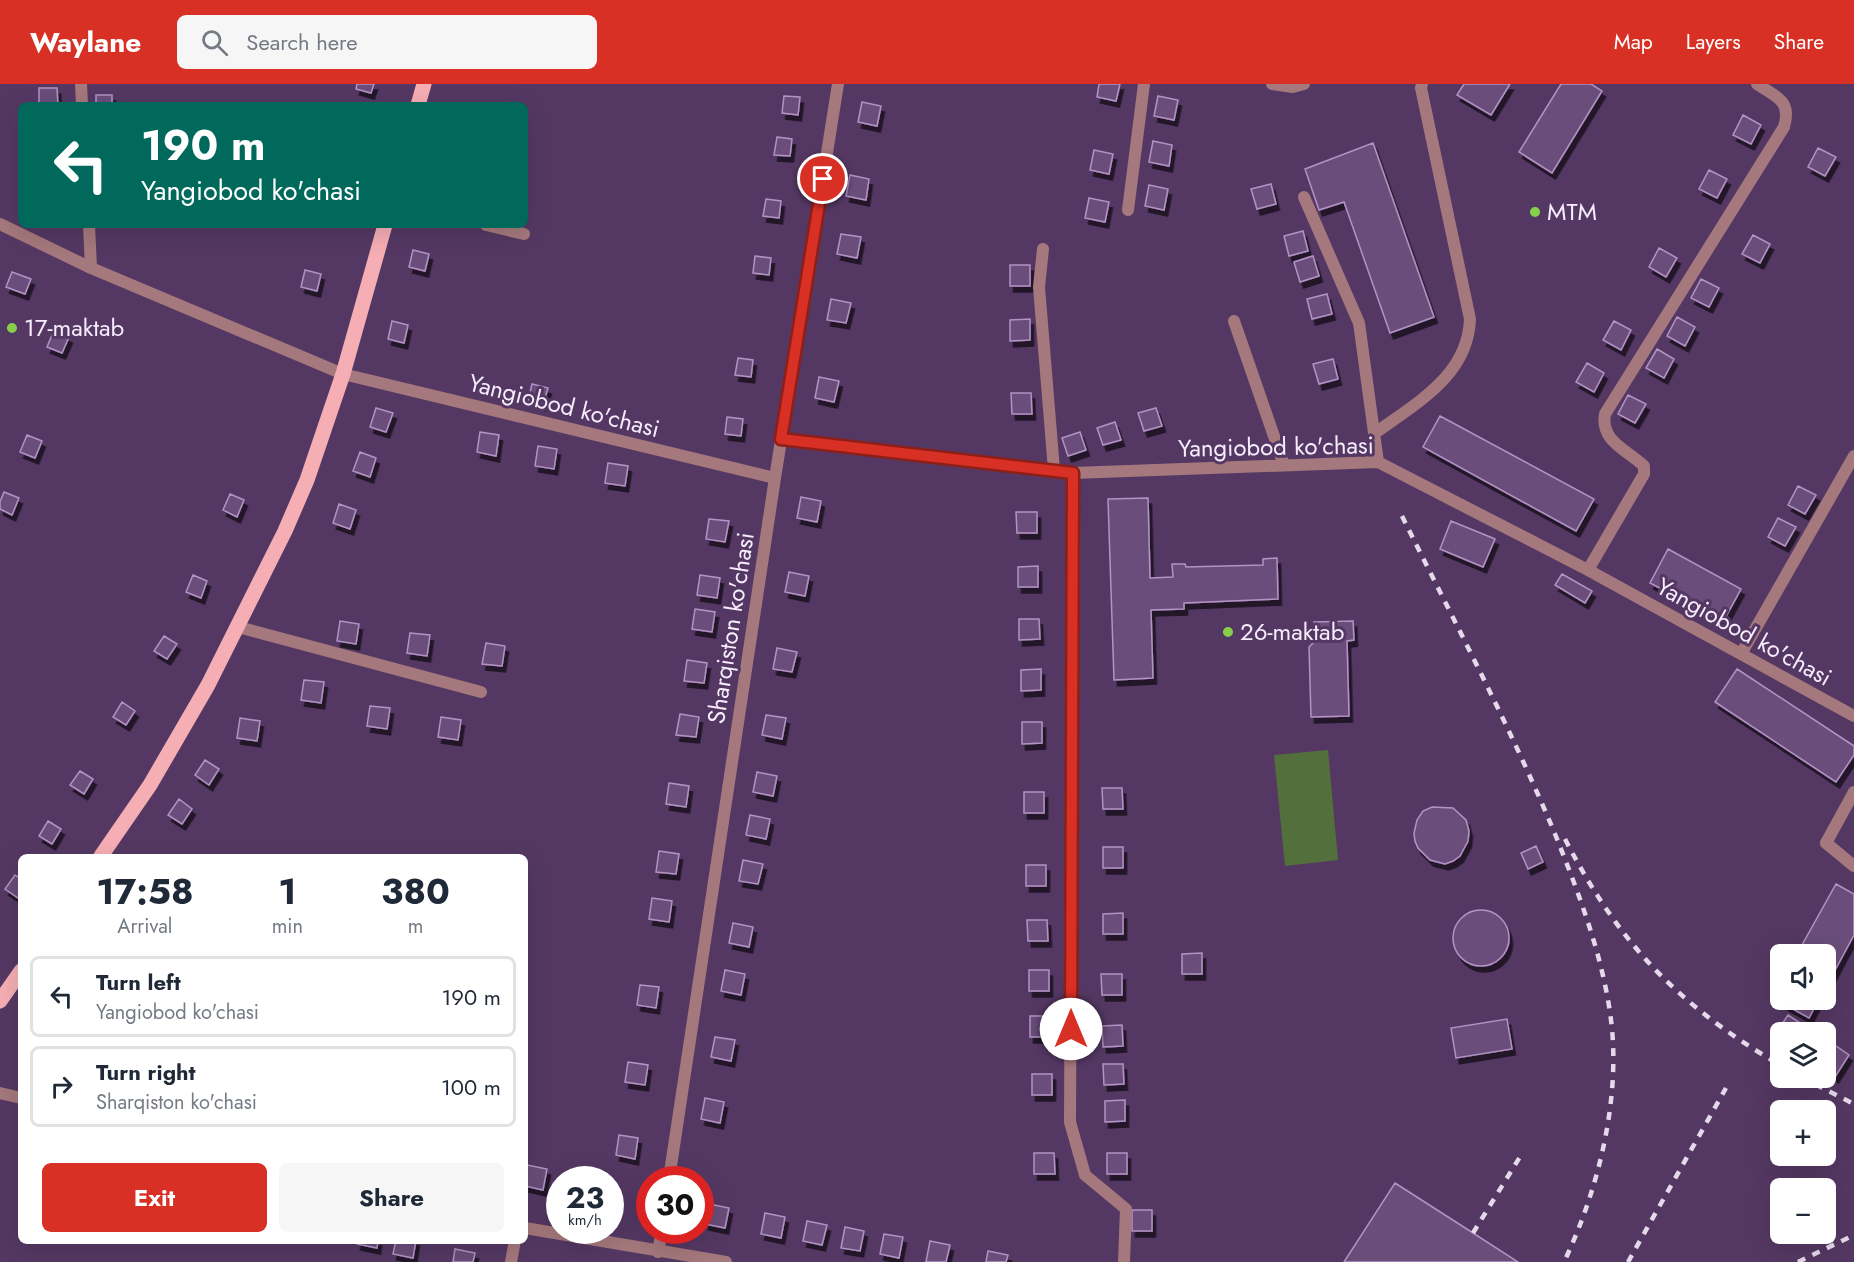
<!DOCTYPE html>
<meta charset="utf-8">
<style>
:root{--surface:#fff;--page:#f6f6f7;--text:#1f2937;--muted:#747a83;--line:#e0e1e3;--accent:#d93025}
body{margin:0;font-family:Jost,sans-serif;background:var(--page);color:var(--text);height:100vh;display:flex;flex-direction:column;font-size:22px;white-space:nowrap}
*{box-sizing:border-box;margin:0}
p{font-size:20px;color:var(--muted)}
.icon{flex:none;width:33px;height:33px;fill:none;stroke:currentColor;stroke-width:2;stroke-linecap:round;stroke-linejoin:round}
.map{position:relative;flex:1;overflow:hidden}
.panel{position:absolute;left:18px;top:770px;width:510px;height:390px;display:flex;flex-direction:column;background:var(--surface);border-radius:9px;box-shadow:0 6px 24px #0002}
.panel>*{flex:none}
.top-card{position:absolute;left:18px;top:18px;width:510px;height:126px;border-radius:9px;box-shadow:0 6px 24px #0002;background:#00695c;color:#fff;overflow:hidden}
.controls{position:absolute;left:1770px;top:860px;display:grid;gap:12px}
.controls a{display:grid;place-items:center;width:66px;height:66px;border-radius:9px;background:var(--surface);box-shadow:0 6px 24px #0002;font-size:30px}
.speed{position:absolute;left:546px;top:1082px;display:flex;gap:12px;font-size:30px;font-weight:700;text-align:center}
.speed>*{display:grid;place-content:center;width:78px;height:78px;border-radius:50%;background:var(--surface);box-shadow:0 6px 24px #0002;line-height:1}
.speed small{font-size:15px;font-weight:400}
.speed .limit{border:9px solid #d22;background:#fff;color:#111}
.pin{position:absolute;display:grid;place-items:center;width:51px;height:51px;color:#fff;margin:-26px;border:3px solid #fff;border-radius:50%;box-shadow:0 2px 6px #0007}
.me{position:absolute;width:66px;margin:-33px;rotate:0deg;stroke-linejoin:round;filter:drop-shadow(0 0 4px #0008)}
.turn{display:flex;align-items:center;gap:21px;height:126px;padding:0 24px;font-size:27px}
.turn .icon{width:78px;height:78px;stroke-width:2.5}
.turn b{display:block;font-size:42px;line-height:51px}
.eta{display:flex;justify-content:space-evenly;align-items:center;height:102px;text-align:center}
.eta b{font-size:36px;font-weight:700;line-height:42px}
.action{display:flex;gap:12px;margin-top:auto;padding:12px 24px}
.action a{flex:1;height:69px;border-radius:9px;background:var(--accent);color:#fff;font-size:24px;font-weight:700;line-height:69px;text-align:center}
.action a+a{background:var(--page);color:var(--text)}
ul{padding:0;list-style:none}
li{display:flex;align-items:center;gap:18px;height:81px;margin:0 12px 9px;padding:0 12px;border:3px solid var(--line);border-radius:9px}
li div{flex:1}
li b{display:block;font-size:22px}
li em{font-style:normal}
header{display:flex;align-items:center;gap:36px;box-sizing:border-box;height:84px;padding:0 30px;background:var(--accent);color:#fff}
header strong{font-size:28px}
nav{display:flex;gap:33px;margin-inline-start:auto;font-size:21px}
.search{width:420px;height:54px;background:var(--page);display:flex;align-items:center;gap:15px;box-sizing:border-box;padding:0 21px;border-radius:9px;color:var(--muted);font-size:22px}
.map>svg:first-child{display:block}
.green{fill:#526f3c}
.building{fill:#6a4d7a;stroke:#b393c5;stroke-width:1.5;filter:url(#shadow)}
.lines{fill:none;stroke-linecap:round;stroke-linejoin:round}
.lane{stroke:#a4787c;stroke-width:12}
.street{stroke:#a4787c;stroke-width:12}
.primary{stroke:#f5aeb4;stroke-width:15}
.rail{stroke:#e5d9ec;stroke-width:4.5;stroke-dasharray:8 8;stroke-linecap:butt}
.route-casing{stroke:#8d1f18;stroke-width:15}
.route{stroke:#d93025;stroke-width:10}
.poi-dot{fill:#87cf4a;stroke:#543863;stroke-width:2}
.labels{text-anchor:middle;stroke-width:6;stroke-linejoin:round;paint-order:stroke}
.poi-label{font-size:24px;fill:#f6ecfc;stroke:#543863;text-anchor:start}
.street-label{font-size:24px;fill:#f6ecfc;stroke:#543863}
</style>
<header>
<strong>Waylane</strong>
<div class="search"><svg class="icon" aria-label="search" viewBox="0 0 24 24"><circle cx="10" cy="10" r="6"/><path d="M15 15l6 6"/></svg>Search here</div>
<nav><a>Map</a><a>Layers</a><a>Share</a></nav>
</header>
<div class="map">
<svg width="1854" height="1178" viewBox="0 0 1854 1178">
<defs>
<filter id="shadow"><feDropShadow dx="3.5" dy="6" stdDeviation="0" flood-color="#0009"/></filter>
</defs>
<rect width="100%" height="100%" fill="#543863"/>
<!-- green -->
<path class="green" d="M 1328,666 L 1338,776 L 1285,782 L 1274,671 Z"/>
<!-- building -->
<path class="building" d="M 357,0 L 374,0 L 371,9 L 356,5 Z
M 1099,0 L 1120,0 L 1116,17 L 1097,13 Z
M 1464,0 L 1510,0 L 1491,31 L 1457,11 Z
M 1561,0 L 1591,0 L 1602,7 L 1552,89 L 1519,68 Z
M 39,4 L 57,4 L 58,21 L 39,21 Z
M 96,11 L 112,11 L 112,21 L 96,21 Z
M 784,12 L 800,13 L 798,31 L 782,29 Z
M 1158,12 L 1178,16 L 1174,36 L 1154,32 Z
M 862,18 L 881,22 L 877,42 L 858,38 Z
M 1743,31 L 1761,41 L 1751,60 L 1733,51 Z
M 777,53 L 792,55 L 790,72 L 774,71 Z
M 1153,57 L 1172,61 L 1169,82 L 1149,78 Z
M 1373,59 L 1434,233 L 1390,249 L 1344,118 L 1319,126 L 1305,85 Z
M 1818,64 L 1836,73 L 1825,92 L 1808,83 Z
M 1094,66 L 1113,70 L 1109,90 L 1090,86 Z
M 1709,86 L 1727,95 L 1717,114 L 1699,105 Z
M 850,91 L 869,95 L 866,116 L 846,112 Z
M 1271,100 L 1276,120 L 1257,125 L 1251,105 Z
M 1149,101 L 1168,105 L 1164,126 L 1145,122 Z
M 1089,114 L 1109,118 L 1105,138 L 1085,134 Z
M 766,115 L 781,117 L 779,134 L 763,132 Z
M 1303,147 L 1308,167 L 1289,172 L 1284,152 Z
M 841,150 L 861,153 L 857,174 L 837,170 Z
M 1753,151 L 1770,160 L 1760,179 L 1742,170 Z
M 1659,164 L 1677,174 L 1666,193 L 1649,183 Z
M 413,166 L 429,170 L 425,187 L 409,183 Z
M 755,172 L 771,174 L 769,191 L 753,189 Z
M 1313,172 L 1319,192 L 1300,198 L 1294,178 Z
M 1010,181 L 1030,181 L 1030,202 L 1010,202 Z
M 305,186 L 321,190 L 317,207 L 301,203 Z
M 12,188 L 31,195 L 25,210 L 6,203 Z
M 1701,195 L 1719,204 L 1709,223 L 1691,214 Z
M 1327,210 L 1332,230 L 1312,235 L 1307,215 Z
M 831,215 L 851,219 L 846,239 L 827,236 Z
M 1677,233 L 1695,243 L 1685,262 L 1667,252 Z
M 1030,235 L 1030,256 L 1010,257 L 1010,236 Z
M 392,237 L 408,241 L 404,259 L 388,255 Z
M 1614,237 L 1631,246 L 1621,266 L 1603,256 Z
M 54,246 L 69,253 L 62,269 L 47,263 Z
M 1657,265 L 1674,275 L 1664,294 L 1646,284 Z
M 738,274 L 753,276 L 751,293 L 735,291 Z
M 1333,275 L 1338,295 L 1319,300 L 1313,280 Z
M 1587,279 L 1604,289 L 1594,308 L 1576,298 Z
M 819,293 L 839,297 L 834,318 L 815,314 Z
M 532,300 L 548,304 L 543,321 L 528,317 Z
M 1011,309 L 1031,309 L 1032,330 L 1012,330 Z
M 1628,311 L 1646,320 L 1635,339 L 1618,330 Z
M 376,324 L 393,329 L 386,348 L 370,343 Z
M 1156,324 L 1162,342 L 1144,347 L 1138,329 Z
M 1440,332 L 1594,415 L 1576,447 L 1423,363 Z
M 727,333 L 743,335 L 741,352 L 725,350 Z
M 1115,338 L 1121,356 L 1103,361 L 1097,344 Z
M 480,348 L 499,351 L 496,372 L 477,368 Z
M 1080,348 L 1086,366 L 1068,372 L 1062,354 Z
M 27,351 L 42,357 L 35,374 L 20,368 Z
M 538,362 L 557,365 L 554,385 L 535,382 Z
M 360,368 L 376,374 L 370,393 L 353,387 Z
M 608,379 L 628,382 L 625,402 L 605,399 Z
M 1798,402 L 1816,411 L 1805,430 L 1788,421 Z
M 4,408 L 19,414 L 12,431 L 0,425 L 0,418 Z
M 230,410 L 244,416 L 237,433 L 223,426 Z
M 801,413 L 821,417 L 817,438 L 797,434 Z
M 1148,414 L 1150,494 L 1173,493 L 1172,480 L 1185,480 L 1186,483 L 1263,481 L 1263,475 L 1277,474 L 1278,515 L 1184,519 L 1184,525 L 1151,526 L 1153,594 L 1114,596 L 1108,415 Z
M 339,420 L 356,426 L 350,445 L 333,439 Z
M 1016,428 L 1037,428 L 1037,449 L 1017,449 Z
M 1778,434 L 1796,443 L 1785,462 L 1768,453 Z
M 709,435 L 729,437 L 725,458 L 706,455 Z
M 1451,437 L 1495,455 L 1483,483 L 1440,465 Z
M 1668,465 L 1741,505 L 1723,538 L 1650,499 Z
M 1038,482 L 1038,503 L 1018,503 L 1018,483 Z
M 789,488 L 809,492 L 805,512 L 785,508 Z
M 1562,490 L 1592,507 L 1585,519 L 1555,501 Z
M 193,491 L 207,497 L 201,514 L 186,508 Z
M 700,491 L 720,494 L 717,514 L 697,511 Z
M 695,525 L 715,528 L 712,548 L 692,545 Z
M 1019,535 L 1039,535 L 1040,555 L 1019,556 Z
M 340,537 L 359,540 L 356,560 L 337,557 Z
M 1353,537 L 1354,556 L 1347,557 L 1349,632 L 1311,633 L 1309,563 L 1315,557 L 1314,538 Z
M 410,549 L 430,551 L 427,572 L 407,569 Z
M 164,552 L 177,560 L 167,575 L 154,567 Z
M 486,559 L 505,562 L 502,582 L 482,580 Z
M 777,564 L 797,568 L 792,588 L 773,585 Z
M 687,576 L 707,579 L 704,599 L 684,597 Z
M 1041,585 L 1041,606 L 1021,607 L 1021,586 Z
M 1737,585 L 1854,662 L 1854,671 L 1836,698 L 1715,618 Z
M 304,596 L 324,598 L 321,619 L 301,616 Z
M 122,618 L 135,627 L 126,641 L 113,633 Z
M 370,622 L 390,624 L 387,645 L 367,642 Z
M 680,630 L 699,633 L 696,653 L 676,651 Z
M 766,631 L 786,634 L 782,655 L 762,651 Z
M 441,633 L 461,636 L 458,656 L 438,653 Z
M 240,634 L 260,637 L 257,657 L 237,654 Z
M 1022,638 L 1042,638 L 1042,659 L 1022,660 Z
M 205,676 L 219,685 L 209,701 L 195,691 Z
M 80,687 L 93,695 L 84,710 L 70,701 Z
M 757,688 L 777,692 L 773,712 L 753,708 Z
M 669,699 L 689,702 L 686,723 L 666,720 Z
M 1102,704 L 1122,704 L 1123,725 L 1103,725 Z
M 1024,708 L 1044,708 L 1044,729 L 1024,729 Z
M 179,715 L 192,725 L 182,740 L 168,731 Z
M 1432,723 L 1453,724 L 1466,736 L 1469,747 L 1468,757 L 1460,772 L 1453,777 L 1445,780 L 1430,776 L 1418,764 L 1415,757 L 1414,749 L 1417,736 L 1423,727 Z
M 750,731 L 770,735 L 766,755 L 746,751 Z
M 48,737 L 61,745 L 52,760 L 39,752 Z
M 1536,762 L 1543,778 L 1528,785 L 1521,769 Z
M 1103,763 L 1123,763 L 1123,784 L 1103,784 Z
M 659,767 L 679,770 L 676,790 L 656,788 Z
M 743,776 L 763,780 L 758,800 L 739,797 Z
M 1026,781 L 1046,781 L 1046,802 L 1026,802 Z
M 15,791 L 21,795 L 21,810 L 18,814 L 5,805 Z
M 1836,800 L 1854,810 L 1854,851 L 1826,903 L 1826,870 L 1797,870 Z
M 652,814 L 672,817 L 669,838 L 649,835 Z
M1453 854a28 28 0 1 1 56 0a28 28 0 1 1-56 0Z
M 1123,829 L 1123,850 L 1103,850 L 1103,830 Z
M 1027,836 L 1047,836 L 1048,857 L 1028,857 Z
M 733,839 L 753,843 L 749,863 L 729,859 Z
M 1202,869 L 1202,890 L 1182,890 L 1182,870 Z
M 725,886 L 745,890 L 741,911 L 721,907 Z
M 1029,886 L 1049,886 L 1049,907 L 1029,907 Z
M 1101,890 L 1122,890 L 1122,911 L 1102,911 Z
M 640,901 L 659,903 L 656,924 L 637,921 Z
M 1780,901 L 1780,915 L 1819,915 L 1809,934 L 1773,914 Z
M 1788,931 L 1814,948 L 1780,948 L 1780,957 L 1774,952 Z
M 1030,932 L 1050,932 L 1050,953 L 1030,953 Z
M 1507,935 L 1512,965 L 1456,974 L 1451,944 Z
M 1122,941 L 1123,962 L 1103,963 L 1102,942 Z
M 715,953 L 735,956 L 731,977 L 711,973 Z
M 1826,955 L 1849,971 L 1835,993 L 1826,987 Z
M 628,978 L 648,981 L 645,1001 L 625,998 Z
M 1103,980 L 1123,980 L 1124,1000 L 1104,1001 Z
M 1032,990 L 1052,990 L 1052,1011 L 1032,1011 Z
M 705,1014 L 724,1018 L 720,1039 L 701,1035 Z
M 1125,1016 L 1125,1037 L 1105,1038 L 1105,1017 Z
M 619,1051 L 638,1054 L 635,1075 L 616,1071 Z
M 1034,1069 L 1054,1069 L 1055,1090 L 1034,1090 Z
M 1107,1069 L 1127,1069 L 1127,1090 L 1107,1090 Z
M 527,1081 L 547,1085 L 543,1106 L 525,1102 Z
M 1395,1099 L 1473,1149 L 1518,1178 L 1344,1178 Z
M 709,1120 L 729,1124 L 725,1144 L 705,1140 Z
M 1132,1126 L 1152,1126 L 1152,1147 L 1132,1147 Z
M 765,1129 L 785,1133 L 781,1154 L 761,1150 Z
M 807,1137 L 827,1141 L 822,1161 L 803,1157 Z
M 845,1143 L 864,1147 L 860,1167 L 841,1164 Z
M 884,1150 L 903,1153 L 899,1174 L 880,1170 Z
M 358,1156 L 378,1156 L 377,1164 L 357,1160 Z
M 396,1156 L 416,1156 L 413,1174 L 393,1170 Z
M 930,1157 L 950,1161 L 946,1178 L 926,1178 Z
M 455,1165 L 475,1169 L 473,1178 L 453,1178 Z
M 988,1167 L 1008,1171 L 1006,1178 L 986,1178 Z"/>
<g class="lines">
<!-- lane -->
<path class="lane" d="M 1854,708 L 1826,759 L 1854,782"/>
<!-- street -->
<path class="street" d="M 81,0 L 82,21
M 1272,0 L 1293,3 L 1304,0
M 1304,113 L 1359,239 L 1378,378
M 1128,126 L 1144,0
M 0,140 L 91,184
M 89,141 L 91,184 L 343,290 L 775,394
M 486,141 L 524,150
M 1043,165 L 1039,203 L 1054,386
M 1234,237 L 1284,381
M 1374,350 C 1416,319 1468,292 1470,235 L 1421,4 L 1422,0
M 781,355 L 1073,389 L 1378,378 L 1588,486 L 1854,632
M 1073,389 L 1070,1038 L 1085,1091 L 1126,1125 L 1124,1178
M 1588,486 L 1644,390 L 1644,382 C 1628,366 1600,358 1605,330 L 1784,43 C 1792,16 1776,13 1757,0
M 238,543 L 481,608
M 1741,570 L 1854,372
M 0,1009 L 21,1014
M 669,1095 L 775,394 L 838,0
M 525,1144 L 726,1178
M 658,1168 L 662,1146
M 511,1178 L 515,1156"/>
<!-- primary -->
<path class="primary" d="M 418,21 L 424,0
M 101,772 L 150,701 L 208,601 L 285,447 L 307,396 L 343,290 L 385,141
M 0,917 L 21,887"/>
<!-- rail -->
<path class="rail" d="M 1402,432 C 1454,537 1510,642 1555,750 C 1579,810 1603,872 1611,936 C 1621,1015 1598,1107 1564,1178
M 1565,755 C 1619,860 1679,922 1780,981
M 1801,993 L 1854,1020
M 1473,1149 L 1523,1068
M 1628,1178 L 1726,1004
M 1798,1178 L 1854,1151"/>
</g>
<g class="lines">
<!-- route casing -->
<g class="route-casing">
<path id="route" d="M 823,95 L 781,355 L 1073,389 L 1071,945"/>
</g>
<!-- route -->
<use href="#route" class="route"/>
</g>
<!-- markers -->
<g class="poi-dot">
<circle cx="1535" cy="128" r="6"/>
<circle cx="12" cy="244" r="6"/>
<circle cx="1228" cy="548" r="6"/>
</g>
<g class="labels">
<!-- poi labels -->
<g class="poi-label">
<text x="1547" y="136">MTM</text>
<text x="24" y="252">17-maktab</text>
<text x="1240" y="556">26-maktab</text>
</g>
<!-- street labels -->
<g class="street-label">
<text transform="translate(564 322) rotate(14)" y="8">Yangiobod ko'chasi</text>
<text transform="translate(1276 363) rotate(-1)" y="8">Yangiobod ko'chasi</text>
<text transform="translate(731 544) rotate(-81)" y="8">Sharqiston ko'chasi</text>
<text transform="translate(1744 548) rotate(29)" y="8">Yangiobod ko'chasi</text>
</g>
</g>
</svg>
<div class="controls">
<a><svg class="icon" aria-label="sound" viewBox="0 0 24 24"><path d="M4 9h4l5-4v14l-5-4H4zM17 9q2 3 0 6"/></svg></a>
<a><svg class="icon" aria-label="layers" viewBox="0 0 24 24"><path d="M12 4l9 5-9 5-9-5zM3 14l9 5 9-5"/></svg></a>
<a>+</a>
<a>−</a>
</div>
<div class="speed"><div>23<small>km/h</small></div><div class="limit">30</div></div>
<div class="pin" style="left:823px;top:95px;background:#d93025"><svg class="icon" aria-label="arrive" viewBox="0 0 24 24"><path d="M6 21V4h12l-3 4 3 4H6"/></svg></div>
<svg class="me" style="left:1071px;top:945px" viewBox="-20 -20 40 40"><circle r="19" fill="#fff"/><path d="M0-13L10 11 0 6-10 11z" fill="#d93025"/></svg>
<div class="top-card">
<div class="turn"><svg class="icon" aria-label="left" viewBox="0 0 24 24"><path d="M17 20v-9H6M10 6l-5 5 5 5"/></svg><div><b>190 m</b>Yangiobod ko'chasi</div></div>
</div>
<section class="panel">
<div class="eta">
<div><b>17:58</b><p>Arrival</p></div>
<div><b>1</b><p>min</p></div>
<div><b>380</b><p>m</p></div>
</div>
<ul>
<li><svg class="icon" aria-label="left" viewBox="0 0 24 24"><path d="M17 20v-9H6M10 6l-5 5 5 5"/></svg><div><b>Turn left</b><p>Yangiobod ko'chasi</p></div><em>190 m</em></li>
<li><svg class="icon" aria-label="right" viewBox="0 0 24 24"><path d="M7 20v-9h11M14 6l5 5-5 5"/></svg><div><b>Turn right</b><p>Sharqiston ko'chasi</p></div><em>100 m</em></li>
</ul>
<div class="action"><a>Exit</a><a>Share</a></div>
</section>
</div>
